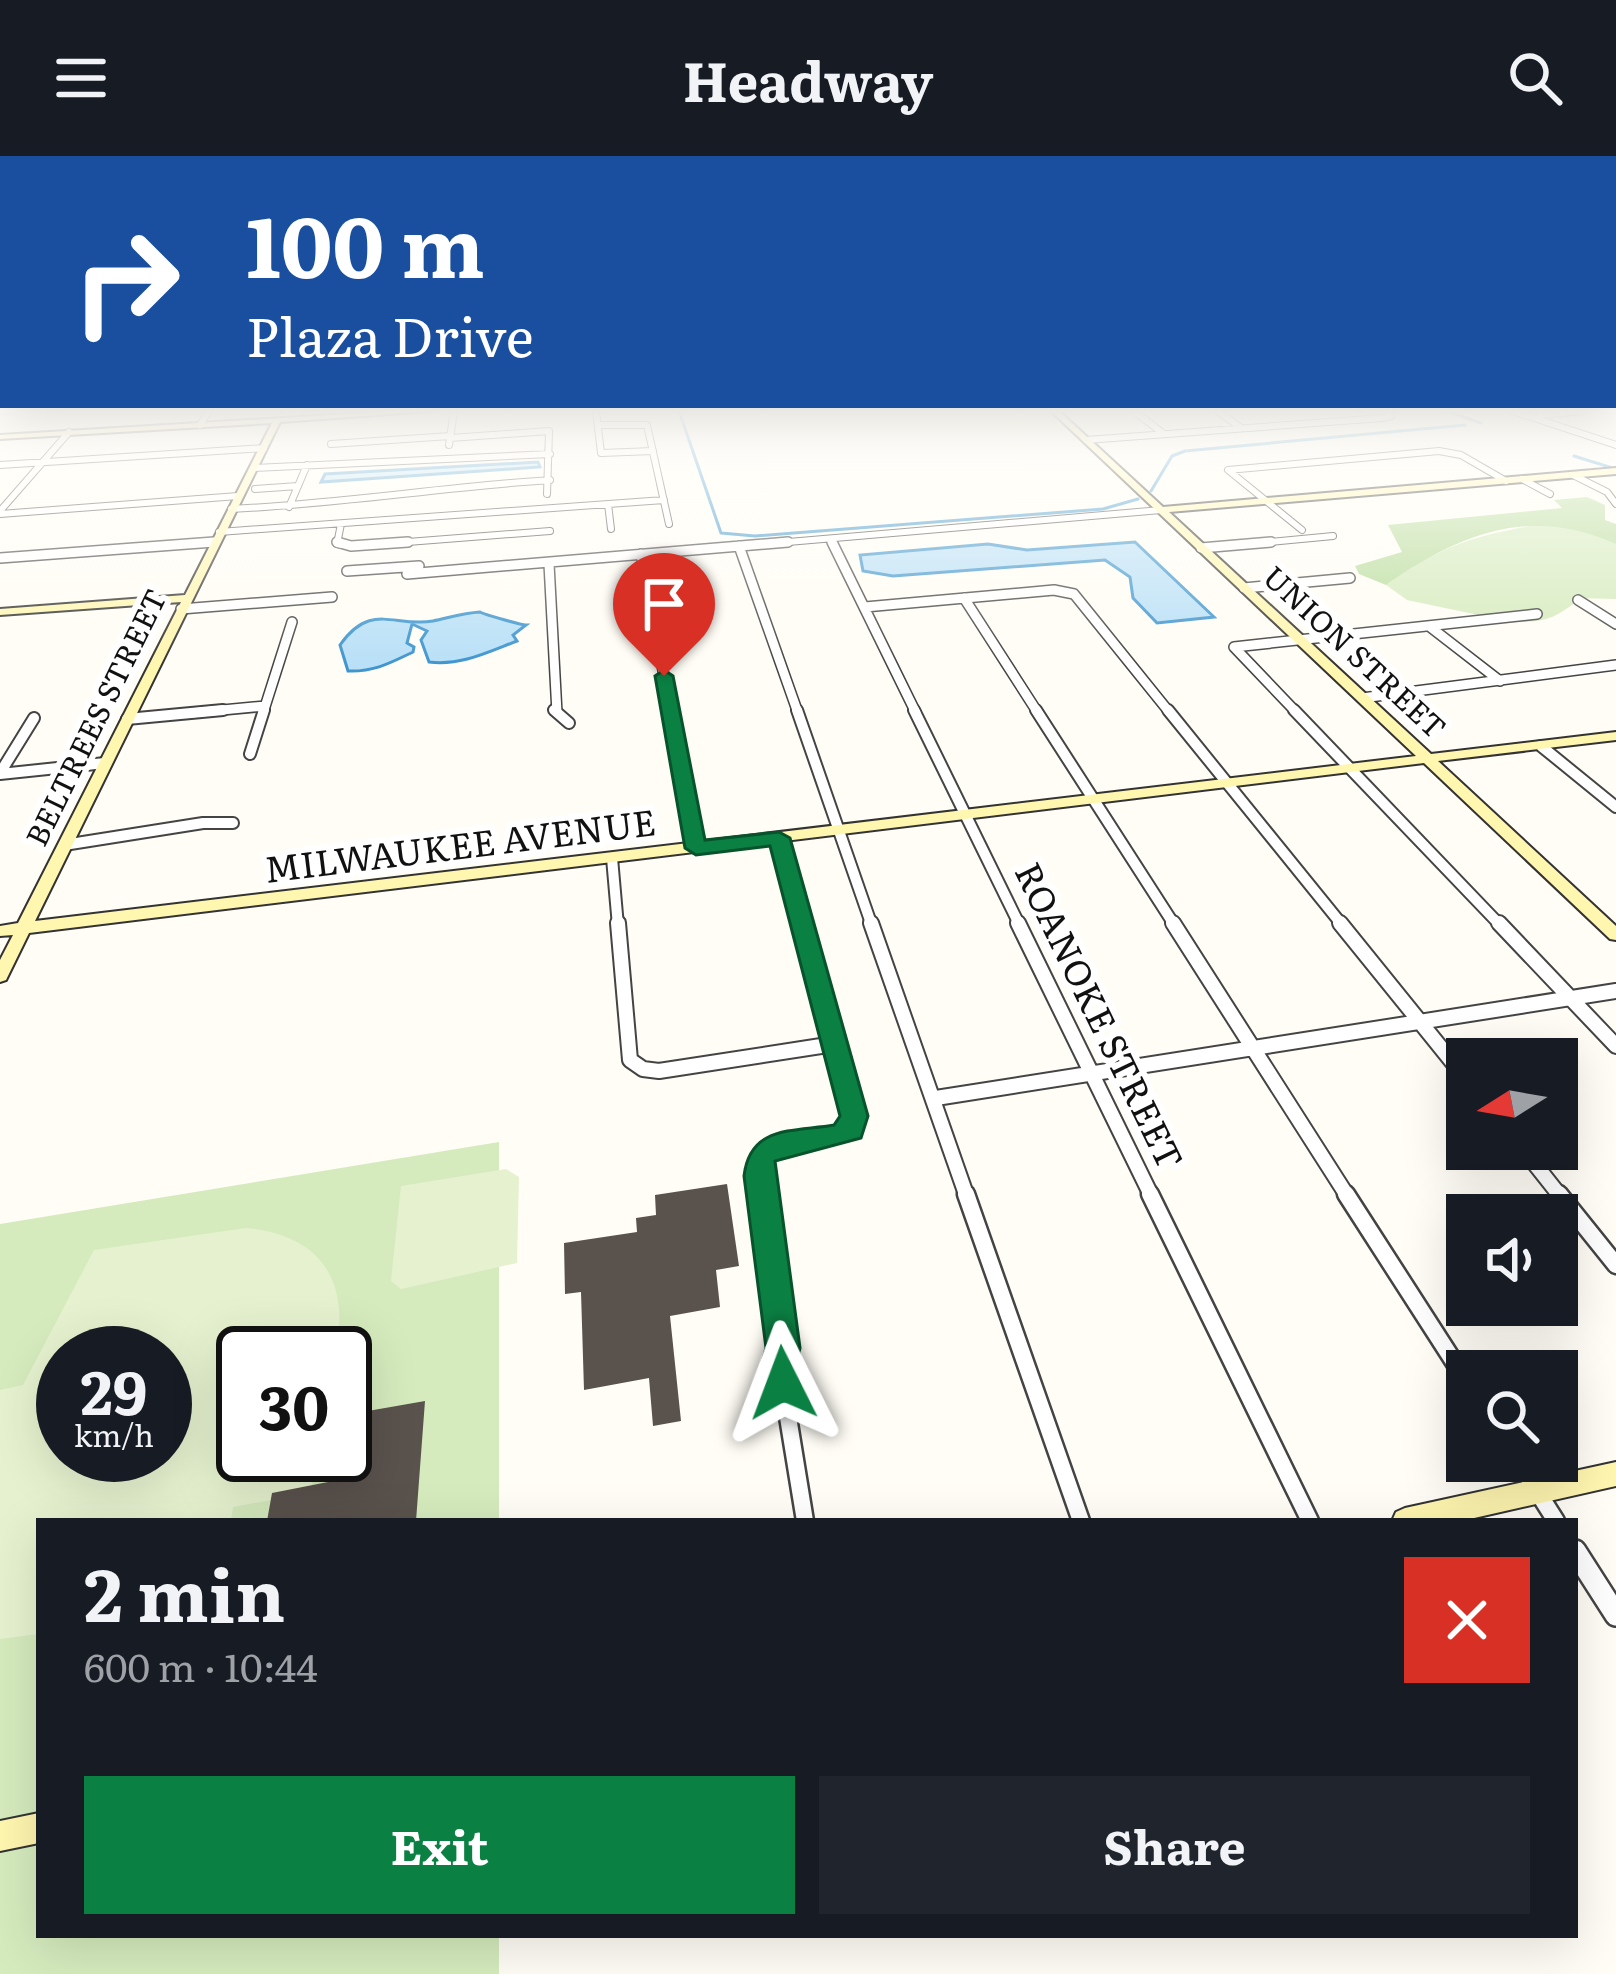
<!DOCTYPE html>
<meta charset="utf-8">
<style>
:root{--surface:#171b24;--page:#20242c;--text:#f1f3f6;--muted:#9ea1a6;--accent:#0b8043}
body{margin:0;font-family:Literata,serif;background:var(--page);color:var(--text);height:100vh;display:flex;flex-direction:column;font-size:45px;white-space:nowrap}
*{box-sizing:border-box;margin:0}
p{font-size:39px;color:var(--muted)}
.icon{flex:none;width:66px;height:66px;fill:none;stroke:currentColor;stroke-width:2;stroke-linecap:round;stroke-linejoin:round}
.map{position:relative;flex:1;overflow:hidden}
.side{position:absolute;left:36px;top:1362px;width:1542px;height:420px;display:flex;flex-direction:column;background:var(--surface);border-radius:0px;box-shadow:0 12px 48px #0002}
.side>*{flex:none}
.guide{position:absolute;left:0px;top:0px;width:1617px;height:252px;box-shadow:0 12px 48px #0002;background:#1a4fa0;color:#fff;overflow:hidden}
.needle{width:78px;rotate:259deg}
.fabs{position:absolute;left:1446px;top:882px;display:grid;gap:24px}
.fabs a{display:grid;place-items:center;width:132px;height:132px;border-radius:0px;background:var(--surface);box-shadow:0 12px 48px #0002;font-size:60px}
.speed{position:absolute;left:36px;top:1170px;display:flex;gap:24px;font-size:60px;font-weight:700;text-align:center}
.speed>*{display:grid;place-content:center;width:156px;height:156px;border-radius:50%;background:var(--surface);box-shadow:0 12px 48px #0002;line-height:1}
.speed small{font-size:30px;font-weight:400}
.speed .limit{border:6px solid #111;border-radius:18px;background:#fff;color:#111}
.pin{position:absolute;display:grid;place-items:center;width:102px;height:102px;color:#fff;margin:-123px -51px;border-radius:50% 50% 50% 0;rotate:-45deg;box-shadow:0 0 12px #0007}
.pin .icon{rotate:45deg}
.me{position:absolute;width:132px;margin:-66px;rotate:357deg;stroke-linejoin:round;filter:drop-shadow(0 0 9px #0008)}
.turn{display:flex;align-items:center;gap:42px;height:252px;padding:0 48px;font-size:54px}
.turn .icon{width:156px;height:156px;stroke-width:2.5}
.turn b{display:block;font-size:84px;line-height:102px}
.round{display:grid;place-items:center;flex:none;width:126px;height:126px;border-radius:0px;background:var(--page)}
.head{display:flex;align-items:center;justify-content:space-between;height:204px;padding:0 48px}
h1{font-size:72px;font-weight:700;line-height:90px}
.cta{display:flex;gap:24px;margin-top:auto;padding:24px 48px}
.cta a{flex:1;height:138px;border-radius:0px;background:var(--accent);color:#fff;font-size:48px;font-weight:700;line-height:138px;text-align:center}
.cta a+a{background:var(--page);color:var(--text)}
header{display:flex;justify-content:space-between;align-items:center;height:156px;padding:0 48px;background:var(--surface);font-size:54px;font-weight:700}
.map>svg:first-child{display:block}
.green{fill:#d5ebbd;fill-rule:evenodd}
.forest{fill:#b9dc9c}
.pitch{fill:#e6f2cf;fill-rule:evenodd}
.water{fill:#b9e0f7;stroke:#3f96cf;stroke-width:3}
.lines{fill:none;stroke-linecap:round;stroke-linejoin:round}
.stream{stroke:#3f96cf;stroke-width:3}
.building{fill:#5a524d}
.street-far5-casing{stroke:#444;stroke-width:8}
.street-far4-casing{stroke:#444;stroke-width:12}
.street-far3-casing{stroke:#444;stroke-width:14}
.street-far2-casing{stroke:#444;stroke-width:18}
.street-far1-casing{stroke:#444;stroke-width:21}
.street-casing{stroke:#444;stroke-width:26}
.secondary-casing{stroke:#333;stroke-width:4}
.street-far5{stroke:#fff;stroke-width:6}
.street-far4{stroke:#fff;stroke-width:9}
.street-far3{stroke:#fff;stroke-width:10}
.street-far2{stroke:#fff;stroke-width:14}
.street-far1{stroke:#fff;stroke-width:16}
.street{stroke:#fff;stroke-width:21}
.secondary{fill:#fff6b0;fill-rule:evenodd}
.route{fill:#0b8043;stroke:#07532c;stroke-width:3}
.labels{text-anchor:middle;stroke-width:12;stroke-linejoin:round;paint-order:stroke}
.far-street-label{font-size:30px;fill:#111;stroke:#fff}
.street-label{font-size:36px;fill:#111;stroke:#fff}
</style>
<header><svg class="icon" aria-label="menu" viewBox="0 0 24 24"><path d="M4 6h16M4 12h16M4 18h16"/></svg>Headway<svg class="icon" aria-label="search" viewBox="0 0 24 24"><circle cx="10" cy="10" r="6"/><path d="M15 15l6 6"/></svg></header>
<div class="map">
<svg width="1616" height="1818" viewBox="0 0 1616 1818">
<rect width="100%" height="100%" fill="#fffdf5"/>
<!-- green -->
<path class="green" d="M 1536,369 L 1577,370 L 1616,388 L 1616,443 L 1573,442 L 1576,446 C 1549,466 1542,466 1507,466 L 1502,465 L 1543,459 L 1488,461 L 1407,444 L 1386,429 C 1441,390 1470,381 1536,369 Z
M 499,986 L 499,1365 L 39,1365 L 39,1658 L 0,1667 L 0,1068 ZM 63,1197 L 165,1197 L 165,1299 L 63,1299 ZM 243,1197 L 345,1197 L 345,1299 L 243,1299 Z
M 39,1687 L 39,1779 L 499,1779 L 499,1818 L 0,1818 L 0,1696 Z"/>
<!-- forest -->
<path class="forest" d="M 1587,341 L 1605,349 L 1605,364 L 1616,368 L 1616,388 C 1530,349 1459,378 1386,429 L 1359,418 L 1355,410 L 1402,396 L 1388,369 L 1562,352 L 1554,344 Z"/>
<!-- pitch -->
<path class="pitch" d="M 506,1013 L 519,1021 L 517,1107 L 401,1133 L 391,1125 L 401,1030 Z
M 246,1072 C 321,1079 350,1124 336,1197 L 243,1197 L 243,1299 L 317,1299 L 310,1337 L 233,1351 L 231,1365 L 39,1365 L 39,1478 L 0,1483 L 0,1234 L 23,1229 L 94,1094 ZM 63,1197 L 165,1197 L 165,1299 L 63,1299 Z"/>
<!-- water -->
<path class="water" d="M 538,306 L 540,311 L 321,326 L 325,318 Z
M 1135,386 L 1214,461 L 1157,467 L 1133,442 L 1130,421 L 1105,404 L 893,420 L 863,415 L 860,399 L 988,388 L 1027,394 Z
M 480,456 C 483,458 521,469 526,469 L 513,479 L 517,485 C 488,496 461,510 429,506 L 421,484 L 427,475 L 412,468 L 407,487 L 414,491 L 413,496 C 390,507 374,516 348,515 L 340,489 C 371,445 394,472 433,465 C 448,462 463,457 480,456 Z"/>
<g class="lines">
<!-- stream -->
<path class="stream" d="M 679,255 L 721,377 L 755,380 L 1103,353 L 1138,343
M 1447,255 L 1481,267
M 1574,300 L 1616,313
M 1151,335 L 1172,300 L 1185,295 L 1465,269"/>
</g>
<!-- building -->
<path class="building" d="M 727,1028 L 739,1110 L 716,1114 L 720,1151 L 670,1160 L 681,1265 L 653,1270 L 649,1222 L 584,1234 L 581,1136 L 565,1138 L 564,1087 L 637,1076 L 636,1062 L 656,1059 L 655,1039 Z
M 425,1245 L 416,1365 L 267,1365 L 272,1337 L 328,1326 L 331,1299 L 345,1299 L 345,1259 Z"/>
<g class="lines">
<!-- street-far5 casing -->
<g class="street-far5-casing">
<path id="street-far5" d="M 0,255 L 9,255
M 596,255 L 601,297 L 653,295
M 1134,255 L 1164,278
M 1513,255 L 1616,289
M 1219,256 L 1241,272
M 1540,259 L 1583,255
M 200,269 L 209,255
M 598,269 L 647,269 L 669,368
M 450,282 L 549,275 L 547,338
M 1086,284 L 1382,262 L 1391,260 L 1388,255
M 331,288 L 450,280
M 449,289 L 454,255
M 0,309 L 264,292
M 253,312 L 550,298
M 1573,319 L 1607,336 L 1616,348
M 1522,323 L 1550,338
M 255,333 L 298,330
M 608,348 L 611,373
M 289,351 L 307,309
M 231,353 C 338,348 443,331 550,324
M 0,355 L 69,276
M 0,358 L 238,340
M 341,368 L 337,388 L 342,389
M 1302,374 L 1228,314 L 1439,295 L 1461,299 L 1506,325
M 219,376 L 664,344
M 831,383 L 834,389
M 178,389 L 214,386
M 369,389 L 550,375
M 752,389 L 1161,354
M 1238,389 L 1333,380"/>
</g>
<!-- street-far4 casing -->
<g class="street-far4-casing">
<path id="street-far4" d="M 337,386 L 351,390 L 408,386
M 832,386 L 916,557
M 739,390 L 798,557
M 1201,392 L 1271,386
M 641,398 L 671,557
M 0,402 L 214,386
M 549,408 L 557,557
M 347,415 L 419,410
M 407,418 L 788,386
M 1244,432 L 1350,422
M 964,442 L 1038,557
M 1578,444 L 1616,468
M 865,451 L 1054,434 L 1074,438 L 1170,557
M 181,453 L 332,441
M 1429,470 L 1500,525
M 1362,542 L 1616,509
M 191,557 L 265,550
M 263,557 L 292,466
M 1297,557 L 1234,491 L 1537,458"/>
</g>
<!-- street-far3 casing -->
<g class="street-far3-casing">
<path id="street-far3" d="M 554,554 L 569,567
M 670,554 L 696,692
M 797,554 L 872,770
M 914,554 L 1020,770
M 1036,554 L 1175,770
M 1168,554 L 1343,770
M 1294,554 L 1501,770
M 127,563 L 223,554
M 1541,590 L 1616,651
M 250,598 L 264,554
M 0,617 L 34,562
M 0,618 L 105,607
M 779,683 L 803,770
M 64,689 L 203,667 L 233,667
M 612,702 L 618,770"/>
</g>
<!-- street-far2 casing -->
<g class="street-far2-casing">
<path id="street-far2" d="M 618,767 L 630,904 L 643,913 L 659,915 L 834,888
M 871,767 L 967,1041
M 1018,767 L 1152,1041
M 1173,767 L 1348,1041
M 1340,767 L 1467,924
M 1499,767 L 1616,890
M 936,942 L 1616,835
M 1523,993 L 1561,1041
M 762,1041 L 761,1000 L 771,992 L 851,974 L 854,960 L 802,767"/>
</g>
<!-- street-far1 casing -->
<g class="street-far1-casing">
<path id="street-far1" d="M 761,1038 L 783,1193 L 779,1206 L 805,1365
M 966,1038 L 1081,1365
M 1150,1038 L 1310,1365
M 1346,1038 L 1467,1226
M 1559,1038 L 1616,1109
M 1518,1305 L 1556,1365"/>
</g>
<!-- street casing -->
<g class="street-casing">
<path id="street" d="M 1575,1395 L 1616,1459"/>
</g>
<!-- secondary casing -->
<g class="secondary-casing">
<path id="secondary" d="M 397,255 L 431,255 L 280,266 L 35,765 L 1416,600 L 1051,255 L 1059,255 L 1163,351 L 1616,312 L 1616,318 L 1169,356 L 1431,598 L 1616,576 L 1616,584 L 1438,605 L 1616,770 L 1616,784 L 1610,783 L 1424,607 L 29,777 L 6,824 L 0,826 L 0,804 L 13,779 L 0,780 L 0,770 L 18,767 L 181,446 L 0,459 L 0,453 L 185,439 L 272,267 L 0,283 L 0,279 Z
M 1616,1306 L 1616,1330 L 1461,1365 L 1392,1365 L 1396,1356 L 1405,1352 Z
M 39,1657 L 39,1687 L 0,1695 L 0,1665 Z"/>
</g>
<!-- street-far5 -->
<use href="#street-far5" class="street-far5"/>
<!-- street-far4 -->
<use href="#street-far4" class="street-far4"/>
<!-- street-far3 -->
<use href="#street-far3" class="street-far3"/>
<!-- street-far2 -->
<use href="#street-far2" class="street-far2"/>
<!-- street-far1 -->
<use href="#street-far1" class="street-far1"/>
<!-- street -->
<use href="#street" class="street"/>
<!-- secondary -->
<use href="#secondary" class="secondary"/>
</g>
<!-- sky -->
<linearGradient id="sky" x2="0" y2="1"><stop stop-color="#95c6ee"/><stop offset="0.5" stop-color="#fffefa"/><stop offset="1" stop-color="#fffefa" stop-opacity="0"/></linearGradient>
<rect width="1616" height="509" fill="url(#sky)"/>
<!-- route -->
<path class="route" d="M 664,514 L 673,520 L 705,684 L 779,676 L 790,682 L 868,960 L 861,982 L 775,1005 L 800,1192 C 795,1209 802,1223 795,1239 L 783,1244 L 770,1239 L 762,1206 L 766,1192 L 744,1020 C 750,969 793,976 834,969 L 840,960 L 770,690 L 696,699 L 685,692 L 655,520 Z"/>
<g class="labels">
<!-- far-street labels -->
<g class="far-street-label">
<text transform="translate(1354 497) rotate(43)" y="10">UNION STREET</text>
<text transform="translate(97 562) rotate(-64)" y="10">BELTREES STREET</text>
</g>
<!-- street labels -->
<g class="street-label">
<text transform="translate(460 690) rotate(-7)" y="13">MILWAUKEE AVENUE</text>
<text transform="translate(1099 860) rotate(64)" y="13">ROANOKE STREET</text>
</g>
</g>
</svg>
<div class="fabs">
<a><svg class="needle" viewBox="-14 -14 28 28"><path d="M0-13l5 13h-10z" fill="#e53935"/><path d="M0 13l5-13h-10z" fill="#9ea1a6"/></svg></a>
<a><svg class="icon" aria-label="sound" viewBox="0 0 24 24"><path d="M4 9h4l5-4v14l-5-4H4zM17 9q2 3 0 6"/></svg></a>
<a><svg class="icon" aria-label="search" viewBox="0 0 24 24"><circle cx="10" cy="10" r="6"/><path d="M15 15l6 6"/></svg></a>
</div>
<div class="speed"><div>29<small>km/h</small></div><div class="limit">30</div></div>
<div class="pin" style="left:664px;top:520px;background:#d93025"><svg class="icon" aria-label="arrive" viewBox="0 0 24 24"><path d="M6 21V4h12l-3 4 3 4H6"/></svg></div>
<svg class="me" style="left:783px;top:1227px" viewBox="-20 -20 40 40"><path d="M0-17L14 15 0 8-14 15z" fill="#0b8043" stroke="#fff" stroke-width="4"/></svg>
<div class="guide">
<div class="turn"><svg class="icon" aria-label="right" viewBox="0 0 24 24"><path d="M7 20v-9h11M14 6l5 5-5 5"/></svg><div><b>100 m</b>Plaza Drive</div></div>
</div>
<section class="side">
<div class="head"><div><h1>2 min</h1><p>600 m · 10:44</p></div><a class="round" style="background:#d93025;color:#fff"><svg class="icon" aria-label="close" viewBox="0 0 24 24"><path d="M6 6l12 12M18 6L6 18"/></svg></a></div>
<div class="cta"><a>Exit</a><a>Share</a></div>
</section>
</div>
